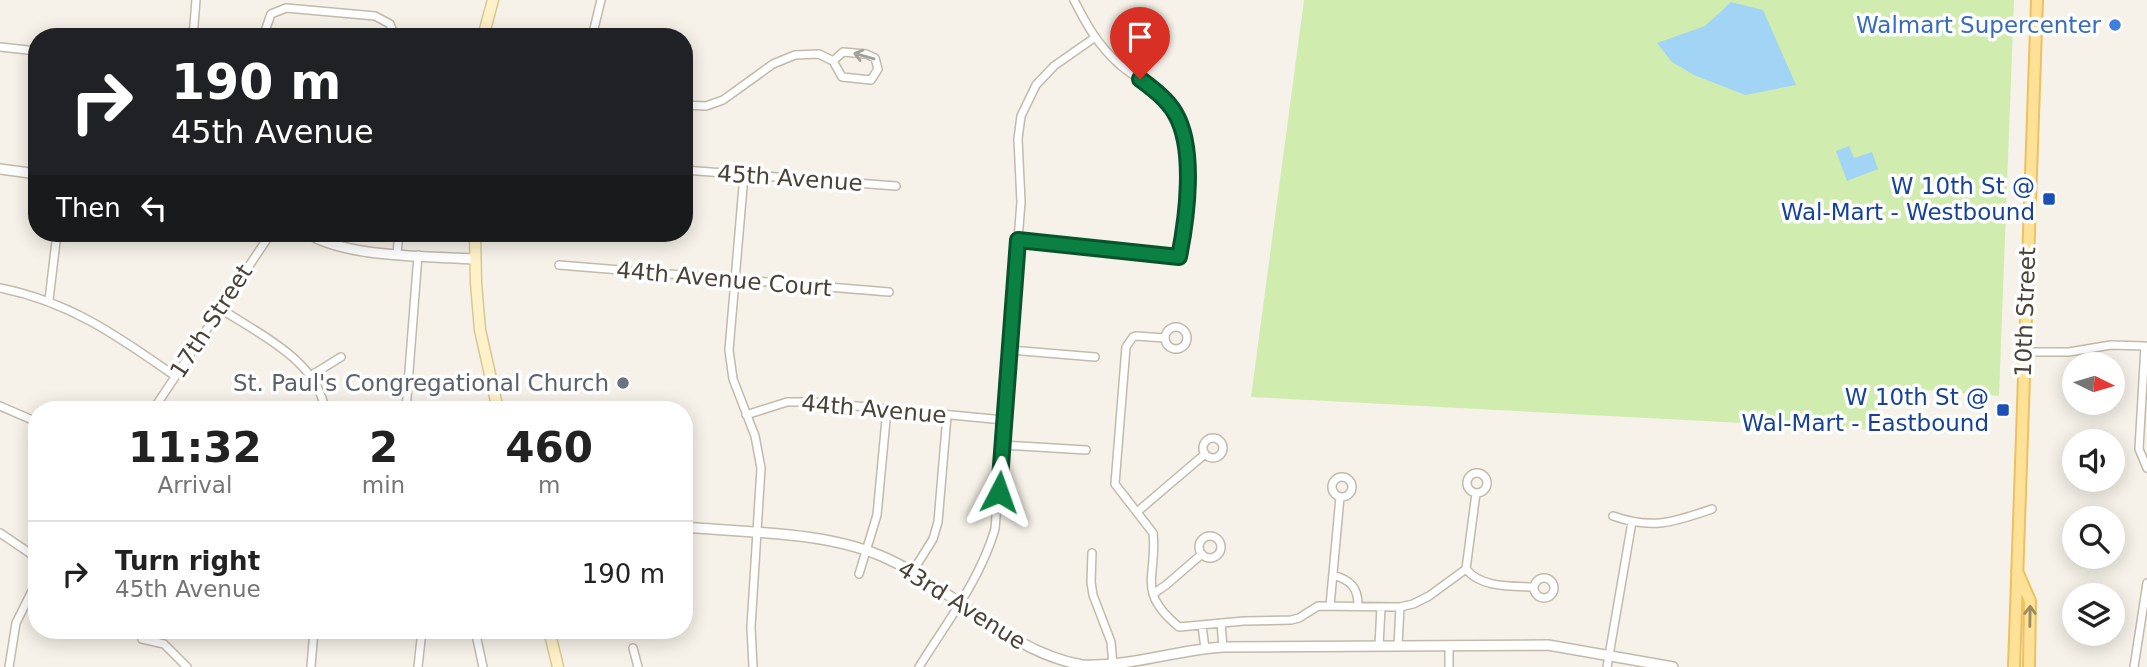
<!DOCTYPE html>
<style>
:root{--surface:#fff;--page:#f6f6f6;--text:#222;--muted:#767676;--line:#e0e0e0}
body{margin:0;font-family:"DejaVu Sans",sans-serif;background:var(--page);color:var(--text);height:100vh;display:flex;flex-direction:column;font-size:26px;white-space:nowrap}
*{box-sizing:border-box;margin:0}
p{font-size:23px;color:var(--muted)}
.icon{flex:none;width:38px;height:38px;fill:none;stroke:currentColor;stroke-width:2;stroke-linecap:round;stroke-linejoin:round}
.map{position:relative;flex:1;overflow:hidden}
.sheet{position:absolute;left:28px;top:401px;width:665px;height:238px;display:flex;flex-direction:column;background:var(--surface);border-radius:28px;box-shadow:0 4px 18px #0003}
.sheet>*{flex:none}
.guide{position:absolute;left:28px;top:28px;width:665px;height:214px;border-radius:28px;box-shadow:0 4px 18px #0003;background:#202124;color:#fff;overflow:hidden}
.needle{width:46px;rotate:95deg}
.fabs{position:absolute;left:2062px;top:352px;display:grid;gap:14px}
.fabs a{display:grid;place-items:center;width:63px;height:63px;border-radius:50%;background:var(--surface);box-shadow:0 4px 18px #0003;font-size:35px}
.pin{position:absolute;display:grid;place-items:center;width:60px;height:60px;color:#fff;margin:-72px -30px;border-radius:50% 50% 50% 0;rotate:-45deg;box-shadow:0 0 7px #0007}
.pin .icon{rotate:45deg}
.me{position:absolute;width:77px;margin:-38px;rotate:4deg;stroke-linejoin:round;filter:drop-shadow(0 0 5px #0008)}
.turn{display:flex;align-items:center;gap:24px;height:147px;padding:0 28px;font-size:32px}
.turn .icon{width:91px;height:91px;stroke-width:2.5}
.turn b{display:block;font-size:49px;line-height:60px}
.then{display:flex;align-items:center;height:66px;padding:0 28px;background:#0003;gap:14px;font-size:26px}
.eta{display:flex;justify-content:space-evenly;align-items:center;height:119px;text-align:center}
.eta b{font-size:42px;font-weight:600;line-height:49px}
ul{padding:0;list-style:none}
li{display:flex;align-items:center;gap:21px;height:105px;padding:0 28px;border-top:2px solid var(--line)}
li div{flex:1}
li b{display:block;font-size:26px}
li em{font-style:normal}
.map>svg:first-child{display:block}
.green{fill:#d1ecaf}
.water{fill:#a2d4f6}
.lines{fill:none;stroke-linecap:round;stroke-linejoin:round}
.minor-casing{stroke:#c2baab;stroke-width:10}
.tertiary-casing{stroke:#c2baab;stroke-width:12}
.secondary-casing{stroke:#d9c696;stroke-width:13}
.primary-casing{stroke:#edc160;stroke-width:14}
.minor{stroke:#fff;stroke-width:7}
.tertiary{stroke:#fff;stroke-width:9}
.secondary{stroke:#fff2c9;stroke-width:10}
.primary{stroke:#ffe198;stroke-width:10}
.oneway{stroke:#a4a09a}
.oneway2{stroke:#9b8a62}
.route-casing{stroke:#07532c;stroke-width:18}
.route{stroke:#0b8043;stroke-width:12}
.shop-dot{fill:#3f7fe0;stroke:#fff;stroke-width:2.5}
.transit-dot{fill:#1a4fb4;stroke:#fff;stroke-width:2.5}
.worship-dot{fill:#6b7280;stroke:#fff;stroke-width:2.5}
.labels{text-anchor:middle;stroke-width:7;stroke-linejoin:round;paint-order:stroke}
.shop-label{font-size:23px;fill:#366cbe;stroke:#fff;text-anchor:end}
.street-label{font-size:23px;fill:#4a4236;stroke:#fff}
.transit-label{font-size:23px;fill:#164399;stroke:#fff;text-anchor:end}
.worship-label{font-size:23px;fill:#5b616d;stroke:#fff;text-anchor:end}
</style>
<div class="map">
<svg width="2147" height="667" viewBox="0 0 2147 667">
<rect width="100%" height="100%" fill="#f6f2e9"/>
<!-- green -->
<path class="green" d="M 1304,0 L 2014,0 L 1999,396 L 1878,386 L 1877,430 L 1251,397 Z"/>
<!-- water -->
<path class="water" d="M 1731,2 L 1763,10 L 1796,85 L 1745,95 L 1694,75 L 1672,62 L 1657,43 L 1705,26 Z
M 1849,146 L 1854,158 L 1872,152 L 1878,169 L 1847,181 L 1836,151 Z"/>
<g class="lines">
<!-- minor casing -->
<g class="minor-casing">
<path id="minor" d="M 193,37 L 196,0
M 263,37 L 271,14 L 286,8 L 375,16 L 390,24 L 395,37
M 592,37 L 601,0
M 0,47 L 37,51
M 684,105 L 706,106 L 723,100 L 773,64 L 795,55 L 819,54 L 833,61 L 842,77 L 871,80 L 878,69 L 875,58 L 866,54 L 843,52 L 833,61
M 684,170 L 896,186
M 744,175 L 729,350 L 733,379 L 755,436 L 761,468 L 751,627 L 753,667
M 1018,240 L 1179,256 C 1187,218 1197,143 1173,110 C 1160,90 1138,80 1120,65 C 1098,45 1087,26 1074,0
M 397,253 L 399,233
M 559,265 L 889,292
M 0,288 C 70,302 118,336 175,376
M 49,300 L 57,233
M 221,309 C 259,334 317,360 325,410
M1165 338a11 11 0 1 1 22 0a11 11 0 1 1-22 0Z
M 1165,338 L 1136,336 L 1133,337 L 1126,347 L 1115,484 L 1153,533 C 1158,576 1135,591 1179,627 L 1244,621 L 1291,620 L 1299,618 L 1318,606 L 1400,607 L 1413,604 L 1429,596 L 1466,569 L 1476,493
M 1010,350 L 1095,357
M 2023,352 L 2069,352 L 2111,345 L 2145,346 L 2139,449 L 2147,468
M 312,375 L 341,357
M 0,406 L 37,422
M 153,410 L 271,233
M 406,410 L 418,255
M 746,415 L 787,402 L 814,402 L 1004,420
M1203 448a10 10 0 1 1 20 0a10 10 0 1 1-20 0Z
M 1002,445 L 1086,450
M1467 483a10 10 0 1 1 20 0a10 10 0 1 1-20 0Z
M1332 487a10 10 0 1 1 20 0a10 10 0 1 1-20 0Z
M 1137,512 L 1205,454
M 1613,516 C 1653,530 1674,522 1712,509
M 0,533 L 37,558
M1199 547a11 11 0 1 1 22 0a11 11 0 1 1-22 0Z
M 1092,553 L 1091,582 L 1093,595 L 1111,642 L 1113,666
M 1466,569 C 1481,588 1511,586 1534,587
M 913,571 L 933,539 L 938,522 L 947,416
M 859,574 L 877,515 L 887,409
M 1333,575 C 1350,580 1358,587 1358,605
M1534 588a10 10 0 1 1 20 0a10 10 0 1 1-20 0Z
M 1153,594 L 1166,585 L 1202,554
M 1330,606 L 1340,497
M 1221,623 L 1223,647
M 1202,626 L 1205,648
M 475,630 L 483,667
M 142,639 L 164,644 L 187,667
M 1379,646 L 1381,607
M 1398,646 L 1400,607
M 633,648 L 638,667
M 9,667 L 16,623 L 37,581
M 311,667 L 314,630
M 418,667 L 422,630
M 919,667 C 947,622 980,580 995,529 L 1021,202 L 1018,139 L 1021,116 L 1036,85 L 1054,66 L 1094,38
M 1449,667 L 1449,646
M 1607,667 L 1632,522
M 2134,667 L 2147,583"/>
</g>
<!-- tertiary casing -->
<g class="tertiary-casing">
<path id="tertiary" d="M 0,169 L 37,174
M 307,233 C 347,258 427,256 475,259
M 684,527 C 750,533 828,531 888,559 C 953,589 1009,652 1082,665 C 1131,667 1175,650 1223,647 L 1548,645 L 1673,667"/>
</g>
<!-- secondary casing -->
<g class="secondary-casing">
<path id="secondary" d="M 483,37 L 493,0
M 475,233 L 476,283 L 480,330 L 498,410
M 549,630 L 558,667"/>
</g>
<!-- primary casing -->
<g class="primary-casing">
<path id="primary" d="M 2017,571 L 2030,601 L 2029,667
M 2014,667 L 2037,0"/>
</g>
<!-- minor -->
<use href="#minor" class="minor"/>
<!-- tertiary -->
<use href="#tertiary" class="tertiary"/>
<!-- secondary -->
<use href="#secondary" class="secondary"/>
<!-- primary -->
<use href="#primary" class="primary"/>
</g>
<!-- one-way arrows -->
<defs><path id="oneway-shaft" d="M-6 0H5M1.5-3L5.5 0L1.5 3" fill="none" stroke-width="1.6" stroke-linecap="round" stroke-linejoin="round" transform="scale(1.75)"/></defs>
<use class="oneway" href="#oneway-shaft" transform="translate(864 56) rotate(-164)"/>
<use class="oneway2" href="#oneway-shaft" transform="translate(2030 616) rotate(-89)"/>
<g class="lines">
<!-- route casing -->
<g class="route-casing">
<path id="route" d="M 999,492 L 1018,240 L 1179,257 C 1187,217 1196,148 1175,113 C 1167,99 1153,89 1140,79"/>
</g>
<!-- route -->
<use href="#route" class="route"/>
</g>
<!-- markers -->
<circle class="shop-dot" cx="2115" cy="25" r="7"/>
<g class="transit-dot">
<rect x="2042" y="192" width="14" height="14" rx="3.5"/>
<rect x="1996" y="403" width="14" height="14" rx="3.5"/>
</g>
<circle class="worship-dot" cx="623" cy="383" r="7"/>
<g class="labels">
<!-- shop labels -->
<g class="shop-label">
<text x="2101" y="33">Walmart Supercenter</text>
</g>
<!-- street labels -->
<g class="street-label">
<text transform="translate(790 178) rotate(4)" y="8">45th Avenue</text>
<text transform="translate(724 279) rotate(5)" y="8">44th Avenue Court</text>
<text transform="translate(2025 312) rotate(-88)" y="8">10th Street</text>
<text transform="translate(211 321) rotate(-57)" y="8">17th Street</text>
<text transform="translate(874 409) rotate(5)" y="8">44th Avenue</text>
<text transform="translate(962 605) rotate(32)" y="8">43rd Avenue</text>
</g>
<!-- transit labels -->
<g class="transit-label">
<text x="2035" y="194">W 10th St @<tspan x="2035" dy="26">Wal-Mart - Westbound</tspan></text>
<text x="1989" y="405">W 10th St @<tspan x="1989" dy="26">Wal-Mart - Eastbound</tspan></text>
</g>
<!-- worship labels -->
<g class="worship-label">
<text x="609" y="391">St. Paul's Congregational Church</text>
</g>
</g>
</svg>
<div class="fabs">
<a><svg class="needle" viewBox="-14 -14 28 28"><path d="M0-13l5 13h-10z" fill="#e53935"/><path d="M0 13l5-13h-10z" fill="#767676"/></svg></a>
<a><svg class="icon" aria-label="sound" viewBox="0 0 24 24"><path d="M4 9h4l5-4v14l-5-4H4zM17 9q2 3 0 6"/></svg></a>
<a><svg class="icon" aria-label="search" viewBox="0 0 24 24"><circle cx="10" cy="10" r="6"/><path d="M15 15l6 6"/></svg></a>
<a><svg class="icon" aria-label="layers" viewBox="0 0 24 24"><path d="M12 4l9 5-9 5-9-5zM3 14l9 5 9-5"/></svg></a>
</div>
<div class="pin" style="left:1140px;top:79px;background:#d93025"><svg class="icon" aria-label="arrive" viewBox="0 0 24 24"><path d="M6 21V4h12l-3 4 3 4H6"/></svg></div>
<svg class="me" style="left:999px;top:492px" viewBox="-20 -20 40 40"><path d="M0-17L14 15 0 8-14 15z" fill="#0b8043" stroke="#fff" stroke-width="4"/></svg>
<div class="guide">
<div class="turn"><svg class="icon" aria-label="right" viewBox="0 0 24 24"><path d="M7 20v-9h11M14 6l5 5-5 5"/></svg><div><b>190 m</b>45th Avenue</div></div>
<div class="then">Then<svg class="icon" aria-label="left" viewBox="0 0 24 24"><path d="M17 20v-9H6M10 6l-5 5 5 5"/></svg></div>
</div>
<section class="sheet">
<div class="eta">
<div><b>11:32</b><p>Arrival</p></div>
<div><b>2</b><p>min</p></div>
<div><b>460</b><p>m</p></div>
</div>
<ul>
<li><svg class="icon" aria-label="right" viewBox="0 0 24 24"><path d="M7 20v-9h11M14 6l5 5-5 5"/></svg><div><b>Turn right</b><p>45th Avenue</p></div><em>190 m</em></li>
</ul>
</section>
</div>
